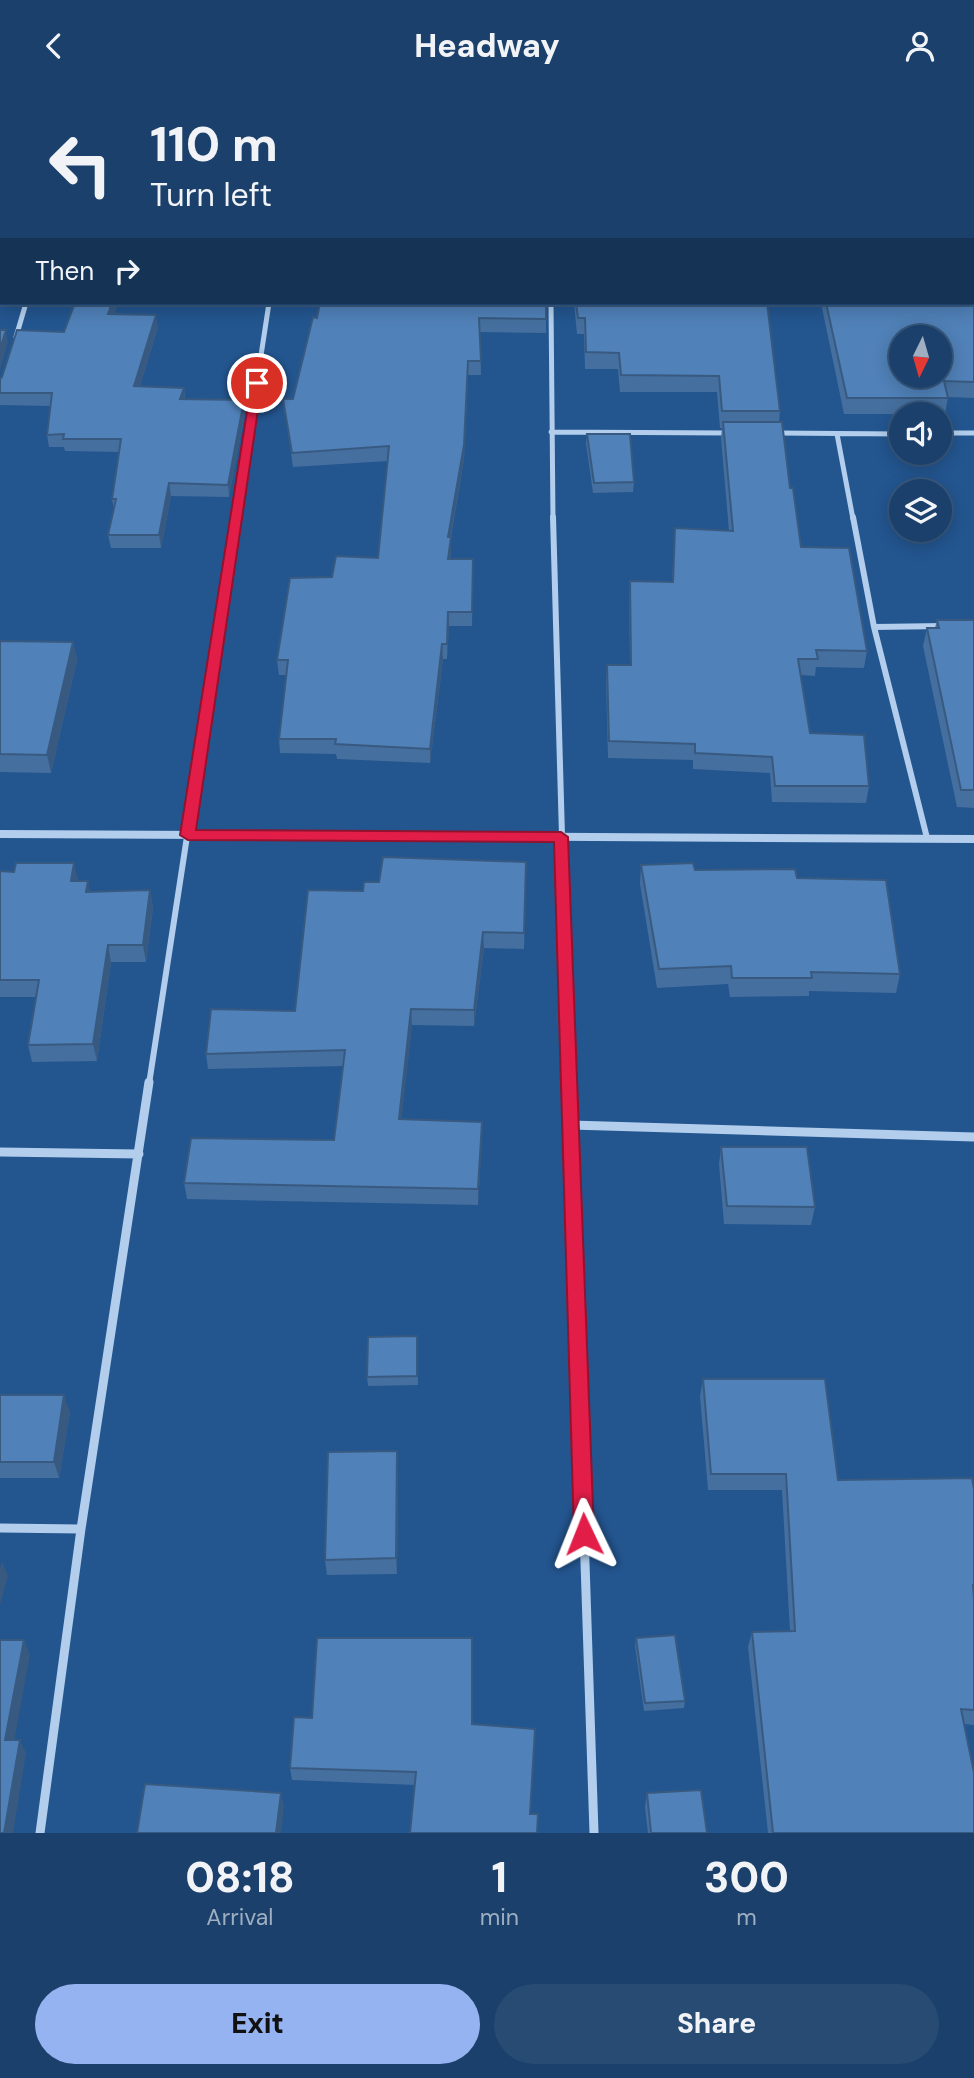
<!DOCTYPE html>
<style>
:root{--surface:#1a406b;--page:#274b73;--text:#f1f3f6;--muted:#9fafc1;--line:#38597e;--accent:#95b2f1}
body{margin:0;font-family:"DM Sans",sans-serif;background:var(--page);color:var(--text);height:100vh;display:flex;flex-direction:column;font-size:26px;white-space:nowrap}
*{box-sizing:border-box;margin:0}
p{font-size:23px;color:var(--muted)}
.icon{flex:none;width:38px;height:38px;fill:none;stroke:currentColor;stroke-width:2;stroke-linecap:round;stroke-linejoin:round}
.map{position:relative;height:1742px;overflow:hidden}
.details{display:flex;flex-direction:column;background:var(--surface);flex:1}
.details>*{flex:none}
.banner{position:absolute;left:0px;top:0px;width:975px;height:214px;box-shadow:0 4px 18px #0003,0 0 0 2px var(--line);background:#1a406b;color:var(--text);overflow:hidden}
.needle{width:46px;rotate:185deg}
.tools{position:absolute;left:889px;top:234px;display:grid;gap:14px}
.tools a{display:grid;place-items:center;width:63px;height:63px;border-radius:50%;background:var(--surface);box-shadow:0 4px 18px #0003,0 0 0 2px var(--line);font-size:35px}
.pin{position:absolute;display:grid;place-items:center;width:60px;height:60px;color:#fff;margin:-30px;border:4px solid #fff;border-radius:50%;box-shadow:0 2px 7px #0007}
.me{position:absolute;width:77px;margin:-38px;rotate:358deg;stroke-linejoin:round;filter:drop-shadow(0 0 5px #0008)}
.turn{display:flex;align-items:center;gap:24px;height:147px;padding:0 35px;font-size:32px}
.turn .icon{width:91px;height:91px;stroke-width:2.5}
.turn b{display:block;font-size:49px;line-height:60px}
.then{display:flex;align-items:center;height:66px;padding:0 35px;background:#0003;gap:14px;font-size:26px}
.eta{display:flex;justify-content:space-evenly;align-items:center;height:119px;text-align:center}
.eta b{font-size:42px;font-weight:800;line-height:49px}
.button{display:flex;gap:14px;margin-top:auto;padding:14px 35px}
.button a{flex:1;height:80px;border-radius:42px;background:var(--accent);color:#111;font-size:28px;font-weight:800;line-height:80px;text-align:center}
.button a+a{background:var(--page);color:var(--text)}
header{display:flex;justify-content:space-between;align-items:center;height:91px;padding:0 35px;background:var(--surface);font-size:32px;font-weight:800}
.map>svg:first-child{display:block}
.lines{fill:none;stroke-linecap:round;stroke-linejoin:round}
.minor-far2{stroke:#b2ceec;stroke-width:5}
.minor-far1{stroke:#b2ceec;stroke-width:6}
.minor{stroke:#b2ceec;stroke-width:9}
.tertiary{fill:#b2ceec;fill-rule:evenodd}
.wall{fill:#456f9e}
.shaded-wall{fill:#385a81}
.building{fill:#5081b8;stroke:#385a81;stroke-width:2;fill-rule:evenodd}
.route{fill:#e11d48;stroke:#92132f;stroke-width:2}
</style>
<header><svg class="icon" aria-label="back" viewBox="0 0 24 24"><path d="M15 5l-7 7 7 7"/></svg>Headway<svg class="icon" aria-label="person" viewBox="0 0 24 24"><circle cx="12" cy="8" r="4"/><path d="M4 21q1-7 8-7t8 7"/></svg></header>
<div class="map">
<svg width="974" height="1742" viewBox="0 0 974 1742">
<rect width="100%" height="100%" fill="#23558f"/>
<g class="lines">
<!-- minor-far2 -->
<path class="minor-far2" d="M 551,212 L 553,428
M 16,246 L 26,212
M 551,341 L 729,342
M 776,342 L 901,343
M 940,342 L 974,342
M 837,343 L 853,428
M 236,428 L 269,212"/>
<!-- minor-far1 -->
<path class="minor-far1" d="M 553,426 L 569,993
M 853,426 L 874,536 L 927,747
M 874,536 L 944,535
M 149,993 L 236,426"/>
<!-- minor -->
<path class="minor" d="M 569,991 L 594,1742
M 571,1034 L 974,1046
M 0,1061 L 139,1063
M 0,1437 L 81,1438
M 40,1742 L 81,1438 L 149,991"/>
<!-- tertiary -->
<path class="tertiary" d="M 0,739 L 974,744 L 974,752 L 0,747 Z"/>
</g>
<!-- wall -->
<path class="wall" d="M 974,191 L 974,307 L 948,306 L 945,323 L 844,323 L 821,212 L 973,212 Z
M 75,212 L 118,212 L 114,223 L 158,236 L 140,295 L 184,297 L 185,309 L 245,322 L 229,406 L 171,405 L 161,457 L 111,457 L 108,444 L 114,419 L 112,408 L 119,361 L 65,360 L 64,356 L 49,356 L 47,344 L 51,315 L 0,314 L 0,302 L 64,241 Z
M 546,212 L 546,242 L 480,241 L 481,284 L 468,284 L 464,368 L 451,446 L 451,461 L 450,468 L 473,468 L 472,535 L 449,535 L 447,568 L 443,568 L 430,672 L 337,668 L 336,663 L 280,662 L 279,648 L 287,584 L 279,584 L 277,569 L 332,486 L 378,467 L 388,370 L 293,376 L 283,308 L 293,308 L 317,227 Z
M 574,212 L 767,212 L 780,320 L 779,331 L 790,397 L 801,456 L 867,560 L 864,577 L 816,576 L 815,585 L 800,584 L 810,642 L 869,695 L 866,712 L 772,711 L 770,682 L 693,678 L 693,669 L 608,667 L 606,590 L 607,574 L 630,574 L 629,507 L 630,490 L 672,491 L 675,437 L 729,440 L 721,347 L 722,337 L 720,337 L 717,301 L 620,301 L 618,278 L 585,278 L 584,243 L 577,243 Z
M 587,343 L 634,391 L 633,401 L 593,402 L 586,352 Z
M 937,529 L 974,529 L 974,717 L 957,716 L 923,555 L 927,537 L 935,537 Z
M 0,550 L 73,551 L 77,569 L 51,682 L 0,681 Z
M 526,771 L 524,858 L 484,857 L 474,935 L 412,934 L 401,1028 L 482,1046 L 478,1114 L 187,1108 L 184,1092 L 334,1049 L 344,975 L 208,978 L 206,963 L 295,920 L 363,800 L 379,791 Z
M 641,774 L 797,787 L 900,883 L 896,902 L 809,900 L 809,905 L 730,906 L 728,893 L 657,897 L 640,793 Z
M 0,780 L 78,790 L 91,801 L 150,799 L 153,817 L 146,871 L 111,871 L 97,970 L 32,971 L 28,954 L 36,906 L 0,906 Z
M 721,1056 L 815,1116 L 811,1134 L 724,1133 L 719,1073 Z
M 417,1245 L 418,1294 L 368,1295 L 367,1286 Z
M 703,1288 L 838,1389 L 974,1398 L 974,1634 L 964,1633 L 974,1742 L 768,1742 L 748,1556 L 752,1541 L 790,1540 L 782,1399 L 708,1399 L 700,1305 Z
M 0,1304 L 70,1321 L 59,1387 L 0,1387 Z
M 398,1376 L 397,1483 L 327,1484 L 325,1469 Z
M 636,1547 L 685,1610 L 684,1617 L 644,1620 L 635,1555 Z
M 472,1633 L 530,1723 L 537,1742 L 415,1694 L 292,1689 L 290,1677 Z
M 647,1702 L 707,1742 L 648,1742 L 645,1716 Z"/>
<!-- shaded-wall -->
<path class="shaded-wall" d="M 112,212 L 118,212 L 110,235 L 108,223 Z
M 156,224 L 158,236 L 136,308 L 134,295 Z
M 6,239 L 8,251 L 0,279 L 0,258 Z
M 468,270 L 464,368 L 448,461 L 448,446 Z
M 184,297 L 185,310 L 180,308 Z
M 244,309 L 245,322 L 229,406 L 228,394 Z
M 169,392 L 171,405 L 161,457 L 159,444 Z
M 451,446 L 451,461 L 448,482 L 448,468 Z
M 448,521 L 449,535 L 447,568 L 447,553 Z
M 73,551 L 77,569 L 51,682 L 47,664 Z
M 442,553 L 443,568 L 430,672 L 430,658 Z
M 74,772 L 78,789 L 75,807 L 71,790 Z
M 88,790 L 92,807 L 86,801 Z
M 150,799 L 153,817 L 146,871 L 143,854 Z
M 483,841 L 484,857 L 474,935 L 474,919 Z
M 108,854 L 111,871 L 97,970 L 93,953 Z
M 411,918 L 412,934 L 400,1043 L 399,1028 Z
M 482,1031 L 482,1046 L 478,1114 L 478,1098 Z
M 64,1304 L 70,1321 L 59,1387 L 54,1371 Z
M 397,1360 L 398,1376 L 397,1483 L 396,1467 Z
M 2,1470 L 8,1485 L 0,1514 L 0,1477 Z
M 24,1549 L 30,1564 L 12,1662 L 5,1649 Z
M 20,1649 L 26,1662 L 13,1742 L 4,1742 Z
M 281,1702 L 284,1715 L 281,1742 L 276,1742 Z"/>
<!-- building -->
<path class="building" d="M 0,96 L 2,96 L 2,141 L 0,141 Z
M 973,191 L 974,191 L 974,291 L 944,290 L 948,307 L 847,307 L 826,212 L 973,212 ZM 901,247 L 940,247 L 940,285 L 901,285 Z
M 75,212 L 112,212 L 108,223 L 156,224 L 134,295 L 184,297 L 180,308 L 244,309 L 228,394 L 169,392 L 159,444 L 108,444 L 116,408 L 112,408 L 121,348 L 63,348 L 64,343 L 47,344 L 52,302 L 0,302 L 0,288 L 2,286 L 17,239 L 64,241 Z
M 320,212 L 546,212 L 546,228 L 479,227 L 481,270 L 468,270 L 464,354 L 448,446 L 451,446 L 448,468 L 473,468 L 472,521 L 448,521 L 447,553 L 442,553 L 430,658 L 335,653 L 336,648 L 279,648 L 288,569 L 277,569 L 290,487 L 332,486 L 336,465 L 378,467 L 389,355 L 292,362 L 283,308 L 293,308 L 313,226 L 317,227 Z
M 576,212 L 767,212 L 780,320 L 722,320 L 719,285 L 621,284 L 619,262 L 586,261 L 585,227 L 578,227 Z
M 0,239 L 6,239 L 0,258 Z
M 723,331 L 782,331 L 790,397 L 793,397 L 801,456 L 849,457 L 867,560 L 816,559 L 818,568 L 798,568 L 810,642 L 864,644 L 869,695 L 775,695 L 772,666 L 695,662 L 695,653 L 609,650 L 607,574 L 631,574 L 630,490 L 673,491 L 675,437 L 733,440 Z
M 587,343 L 630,343 L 634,391 L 594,392 Z
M 937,529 L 974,529 L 974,699 L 961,699 L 927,537 L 939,537 Z
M 0,550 L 73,551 L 47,664 L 0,663 Z
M 383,766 L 526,771 L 524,842 L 483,841 L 474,919 L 411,918 L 399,1028 L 482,1031 L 478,1098 L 184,1092 L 191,1047 L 334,1049 L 345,959 L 206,963 L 211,918 L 295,920 L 308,799 L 363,800 L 364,791 L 379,791 Z
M 16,772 L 74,772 L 71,790 L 88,790 L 86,801 L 150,799 L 143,854 L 108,854 L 93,953 L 28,954 L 39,889 L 0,889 L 0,780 L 14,781 Z
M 693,772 L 695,779 L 795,778 L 797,787 L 886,789 L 900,883 L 811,881 L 812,887 L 732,887 L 731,875 L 659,878 L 641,774 Z
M 721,1056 L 807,1056 L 815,1116 L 727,1115 Z
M 417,1245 L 417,1285 L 367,1286 L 368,1246 Z
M 703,1288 L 825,1288 L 838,1389 L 972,1387 L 974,1398 L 974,1494 L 973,1494 L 974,1508 L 974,1619 L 961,1618 L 974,1682 L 974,1742 L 773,1742 L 752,1541 L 795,1540 L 786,1383 L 711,1383 Z
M 0,1304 L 64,1304 L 54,1371 L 0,1371 Z
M 397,1360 L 396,1467 L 325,1469 L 328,1361 Z
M 675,1544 L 685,1610 L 645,1612 L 636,1547 Z
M 317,1547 L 472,1547 L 472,1633 L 535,1638 L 530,1723 L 538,1723 L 537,1742 L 410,1742 L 416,1681 L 290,1677 L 294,1626 L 312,1627 Z
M 0,1549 L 24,1549 L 5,1649 L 20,1649 L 4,1742 L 0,1742 Z
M 145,1693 L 281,1702 L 276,1742 L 137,1742 Z
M 701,1699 L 707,1742 L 651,1742 L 647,1702 Z"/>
<!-- route -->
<path class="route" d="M 252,289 L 262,292 L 196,739 L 561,741 L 568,746 L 594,1443 L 591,1449 L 584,1452 L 577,1449 L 574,1443 L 554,751 L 188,749 L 180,744 Z"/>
</svg>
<div class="tools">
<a><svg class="needle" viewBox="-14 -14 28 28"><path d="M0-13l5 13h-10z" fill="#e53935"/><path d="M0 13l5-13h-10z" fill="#9fafc1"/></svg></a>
<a><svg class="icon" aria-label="sound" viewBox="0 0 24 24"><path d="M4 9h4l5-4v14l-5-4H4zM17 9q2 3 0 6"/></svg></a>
<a><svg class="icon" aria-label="layers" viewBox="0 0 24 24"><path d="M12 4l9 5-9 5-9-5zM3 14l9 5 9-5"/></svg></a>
</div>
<div class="pin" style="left:257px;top:292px;background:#d93025"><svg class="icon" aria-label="arrive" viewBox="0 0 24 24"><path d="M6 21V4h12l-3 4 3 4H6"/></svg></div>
<svg class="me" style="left:584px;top:1443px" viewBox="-20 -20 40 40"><path d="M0-17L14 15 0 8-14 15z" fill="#e11d48" stroke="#fff" stroke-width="4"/></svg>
<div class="banner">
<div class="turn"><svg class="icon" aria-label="left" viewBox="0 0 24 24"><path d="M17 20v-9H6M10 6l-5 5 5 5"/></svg><div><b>110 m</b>Turn left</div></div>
<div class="then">Then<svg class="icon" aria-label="right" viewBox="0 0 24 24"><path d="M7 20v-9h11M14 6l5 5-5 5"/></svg></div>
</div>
</div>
<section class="details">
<div class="eta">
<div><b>08:18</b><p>Arrival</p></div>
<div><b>1</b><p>min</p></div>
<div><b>300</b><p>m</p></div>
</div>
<div class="button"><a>Exit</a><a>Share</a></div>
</section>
